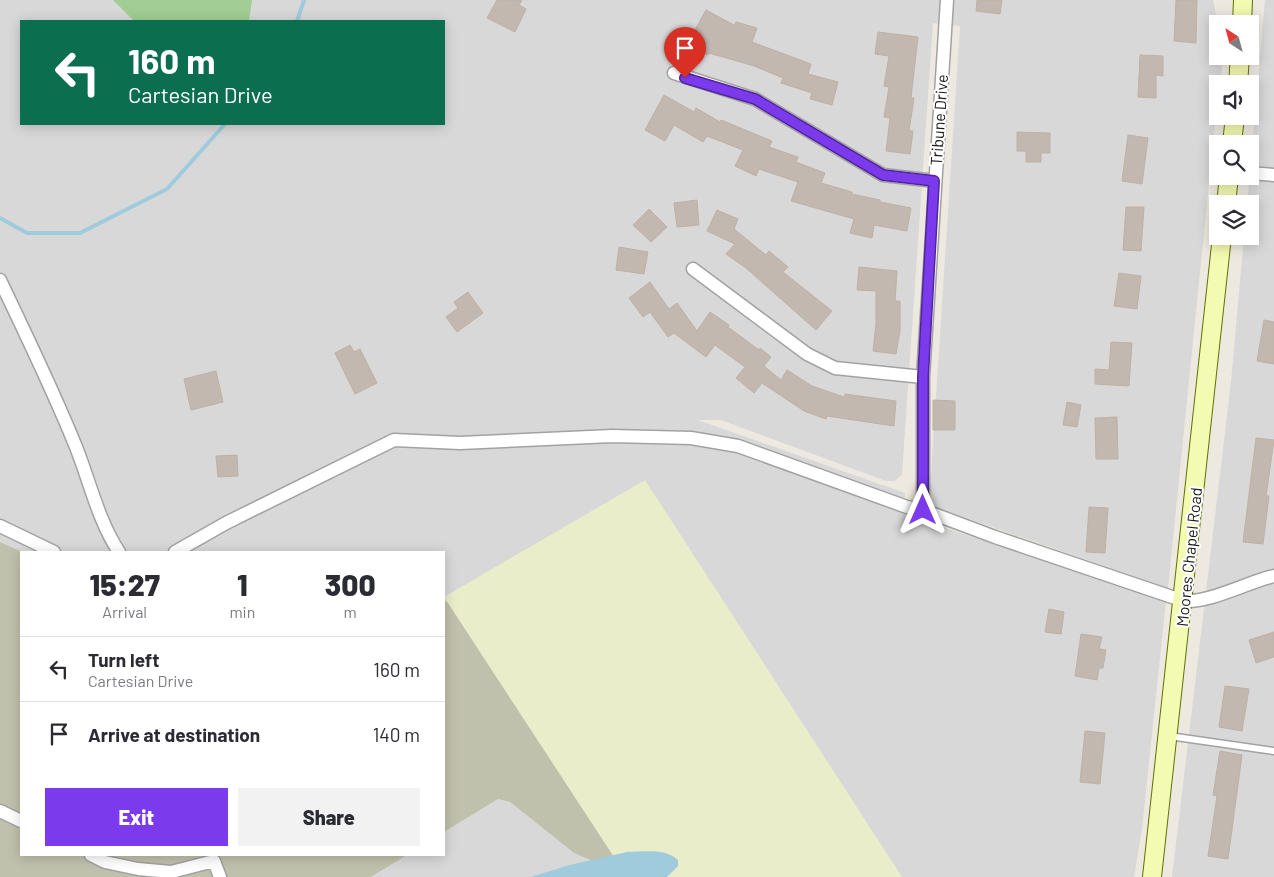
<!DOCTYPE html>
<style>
:root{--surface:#fff;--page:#f2f2f3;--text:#2b2b33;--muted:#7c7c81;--line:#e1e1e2;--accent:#7c3aed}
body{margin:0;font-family:Barlow,sans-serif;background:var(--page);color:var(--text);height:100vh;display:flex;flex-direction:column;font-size:19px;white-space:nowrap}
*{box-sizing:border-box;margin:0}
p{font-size:16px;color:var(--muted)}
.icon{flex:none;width:28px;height:28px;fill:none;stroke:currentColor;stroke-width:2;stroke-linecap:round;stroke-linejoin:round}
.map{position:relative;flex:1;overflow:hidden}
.sheet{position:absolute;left:20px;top:551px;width:425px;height:305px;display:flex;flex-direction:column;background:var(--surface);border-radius:0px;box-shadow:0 2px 12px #0003}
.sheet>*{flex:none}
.guide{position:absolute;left:20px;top:20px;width:425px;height:105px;border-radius:0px;box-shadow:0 2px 12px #0003;background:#0b6e4f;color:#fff;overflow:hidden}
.needle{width:32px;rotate:324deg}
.buttons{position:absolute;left:1209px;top:15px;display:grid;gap:10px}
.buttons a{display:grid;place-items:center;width:50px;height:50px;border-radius:0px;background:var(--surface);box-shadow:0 2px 12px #0003;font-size:25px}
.pin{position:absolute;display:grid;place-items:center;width:42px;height:42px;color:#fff;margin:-51px -21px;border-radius:50% 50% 50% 0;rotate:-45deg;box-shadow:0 0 5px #0007}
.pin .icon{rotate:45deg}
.me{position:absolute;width:55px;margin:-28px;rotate:0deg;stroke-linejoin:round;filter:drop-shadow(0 0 4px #0008)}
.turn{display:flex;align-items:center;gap:18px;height:105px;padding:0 25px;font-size:22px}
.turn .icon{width:65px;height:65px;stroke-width:2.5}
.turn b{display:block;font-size:35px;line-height:42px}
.eta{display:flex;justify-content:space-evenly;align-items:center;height:85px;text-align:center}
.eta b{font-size:30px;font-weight:800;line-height:35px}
.primary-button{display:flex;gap:10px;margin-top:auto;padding:10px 25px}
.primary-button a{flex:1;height:58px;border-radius:0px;background:var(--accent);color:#fff;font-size:20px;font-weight:800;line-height:58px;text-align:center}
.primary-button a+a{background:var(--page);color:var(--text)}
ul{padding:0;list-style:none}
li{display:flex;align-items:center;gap:15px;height:65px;padding:0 25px;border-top:1px solid var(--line)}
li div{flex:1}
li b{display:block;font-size:19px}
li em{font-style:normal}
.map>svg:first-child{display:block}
.residential{fill:#d9d8d8;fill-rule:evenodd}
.construction{fill:#c0c1ac}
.farmland{fill:#e9edca}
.forest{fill:#a2cd94}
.water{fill:#9fcbdc}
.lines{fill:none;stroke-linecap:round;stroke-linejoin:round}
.stream{stroke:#9fcbdc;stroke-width:4}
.building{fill:#c2b8b0;stroke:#bfb0a3}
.lane-casing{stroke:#a2a2a2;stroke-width:9}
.street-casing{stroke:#a2a2a2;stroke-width:15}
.secondary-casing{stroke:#607103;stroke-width:20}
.lane{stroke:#fff;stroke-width:6}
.street{stroke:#fff;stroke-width:12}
.secondary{stroke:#f3fab1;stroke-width:18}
.route-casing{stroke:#51269a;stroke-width:12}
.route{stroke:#7c3aed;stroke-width:9}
.labels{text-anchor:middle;stroke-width:4;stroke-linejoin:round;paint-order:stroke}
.street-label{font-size:16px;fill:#1b1b1b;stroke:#fff}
</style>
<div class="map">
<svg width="1274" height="877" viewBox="0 0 1274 877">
<rect width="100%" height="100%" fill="#ede9e0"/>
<!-- residential -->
<path class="residential" d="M 0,0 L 1213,0 L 1218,24 L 1218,56 L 1223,56 L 1220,84 L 1218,84 L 1217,105 L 1168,588 L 929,505 L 960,26 L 933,23 L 902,474 L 895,481 L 886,481 L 721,420 L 698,420 L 905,493 L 903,514 L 1166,601 L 1142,829 L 1134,877 L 371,877 L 407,855 L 444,855 L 444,832 L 498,799 L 510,802 L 574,853 L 559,543 L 444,603 L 444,552 L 23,552 L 0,542 ZM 21,21 L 444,21 L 444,124 L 21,124 Z
M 1265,0 L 1274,0 L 1274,877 L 1172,877 L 1231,382 L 1244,236 L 1250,236 L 1250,204 L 1247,204 Z"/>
<!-- construction -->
<path class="construction" d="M 0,542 L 23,552 L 21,855 L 407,855 L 371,877 L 0,877 Z
M 559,543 L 760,758 L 612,869 L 574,853 L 510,802 L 498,799 L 444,832 L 444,603 Z"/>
<!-- farmland -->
<path class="farmland" d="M 645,480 L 902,877 L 627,877 L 444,597 Z"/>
<!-- forest -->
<path class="forest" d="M 113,0 L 252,0 L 249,21 L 134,21 Z"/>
<!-- water -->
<path class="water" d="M 627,852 C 643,852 665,848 678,860 L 678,866 L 667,877 L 530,877 L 570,865 Z"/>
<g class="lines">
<!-- stream -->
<path class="stream" d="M 297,21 L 304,0
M 0,218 L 27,233 L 80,233 L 167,189 L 225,124"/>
</g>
<!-- building -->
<path class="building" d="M 497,0 L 522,0 L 519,5 L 526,9 L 515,32 L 487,18 Z
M 977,0 L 1002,0 L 1000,14 L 976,11 Z
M 1176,0 L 1197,0 L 1196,43 L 1174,41 Z
M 706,10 L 734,25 L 736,22 L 757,28 L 752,42 L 811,64 L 808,74 L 838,82 L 832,105 L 810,99 L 812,93 L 781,83 L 783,78 L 754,66 L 709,53 L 708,55 L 687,44 Z
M 878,32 L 918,37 L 911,98 L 914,98 L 909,131 L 913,131 L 910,154 L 886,151 L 890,118 L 884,117 L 889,87 L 884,86 L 889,56 L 875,54 Z
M 1140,55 L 1163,56 L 1163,76 L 1156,75 L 1156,98 L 1138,97 Z
M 664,95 L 694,112 L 696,108 L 720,122 L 721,120 L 772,141 L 769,147 L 798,157 L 796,162 L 825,173 L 821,183 L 852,192 L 852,194 L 880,200 L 880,202 L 911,208 L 907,231 L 874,225 L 872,238 L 850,233 L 854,219 L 791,201 L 798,182 L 759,169 L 756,176 L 735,166 L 743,150 L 707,136 L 703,142 L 674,125 L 665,141 L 645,130 Z
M 1017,132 L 1050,133 L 1050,153 L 1041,153 L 1041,162 L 1026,162 L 1026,151 L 1017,151 Z
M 1128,135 L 1148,138 L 1142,184 L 1122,181 Z
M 697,200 L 699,225 L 677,227 L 674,203 Z
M 1126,207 L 1144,207 L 1141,251 L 1123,250 Z
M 649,209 L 667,227 L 651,242 L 633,225 Z
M 717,210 L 738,219 L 734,229 L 766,255 L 769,251 L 788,267 L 783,272 L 832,311 L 816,330 L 746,268 L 726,254 L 735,244 L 707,231 Z
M 619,247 L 648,252 L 644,274 L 616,270 Z
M 859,267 L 897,271 L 895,301 L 900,301 L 900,331 L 896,354 L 873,351 L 876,324 L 876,291 L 857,290 Z
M 1119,273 L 1141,276 L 1137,309 L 1114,306 Z
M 650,282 L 669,309 L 677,303 L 697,331 L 710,312 L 729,325 L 728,327 L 759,350 L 760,348 L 771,357 L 764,366 L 781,380 L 787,370 L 812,386 L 844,397 L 845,394 L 896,401 L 894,426 L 827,416 L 826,419 L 804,411 L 762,383 L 754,393 L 736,378 L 745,367 L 715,345 L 706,357 L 674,333 L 668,337 L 650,312 L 643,317 L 629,298 Z
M 468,292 L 483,313 L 457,332 L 446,317 L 458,308 L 454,302 Z
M 1264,320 L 1274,322 L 1274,364 L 1257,361 Z
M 1111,342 L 1132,343 L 1129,386 L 1095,384 L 1095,369 L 1109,370 Z
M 350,345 L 354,352 L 360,349 L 377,383 L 355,394 L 335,353 Z
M 216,371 L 223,402 L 191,410 L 184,379 Z
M 933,400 L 955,401 L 955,430 L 933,430 Z
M 1067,402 L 1081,405 L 1077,427 L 1063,425 Z
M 1117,417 L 1118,459 L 1096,459 L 1095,418 Z
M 1256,438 L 1274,440 L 1266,496 L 1269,496 L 1263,544 L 1243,542 Z
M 237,455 L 238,476 L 218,477 L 216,456 Z
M 1089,507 L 1108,508 L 1105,553 L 1086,552 Z
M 1049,609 L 1064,612 L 1061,634 L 1045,632 Z
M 1274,632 L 1274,657 L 1256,663 L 1249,640 Z
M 1081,634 L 1102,637 L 1099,649 L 1106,650 L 1103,668 L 1099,668 L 1097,680 L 1075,676 Z
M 1225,686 L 1249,689 L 1242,731 L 1219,727 Z
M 1085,731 L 1105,733 L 1100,784 L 1080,782 Z
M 1220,751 L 1242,755 L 1228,859 L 1208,856 L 1217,796 L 1213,795 Z"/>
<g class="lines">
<!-- lane casing -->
<g class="lane-casing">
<path id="lane" d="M 1169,736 L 1274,751"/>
</g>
<!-- street casing -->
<g class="street-casing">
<path id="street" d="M 674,73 L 755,99 L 883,175 L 935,181
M 1250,173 L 1274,175
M 693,269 L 807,354 L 835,368 L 923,377
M 0,280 C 26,335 53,390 76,447 C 90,482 98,520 119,552
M 923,510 L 923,377 L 947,0
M 0,526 L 54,552
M 175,552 L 226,523 L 394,440 L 460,443 L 612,436 L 691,438 L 738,446 L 907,507 L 923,510 L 995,537 L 1184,601 C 1210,603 1247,582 1274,576
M 0,811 L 21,821
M 91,855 L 105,862 L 138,869 L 171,872 L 214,861 L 220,877"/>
</g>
<!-- secondary casing -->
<g class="secondary-casing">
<path id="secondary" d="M 1242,24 L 1243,0
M 1238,84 L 1240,56
M 1232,144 L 1235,116
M 1226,204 L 1229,176
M 1152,877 L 1222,236"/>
</g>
<!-- lane -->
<use href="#lane" class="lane"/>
<!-- street -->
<use href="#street" class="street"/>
<!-- secondary -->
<use href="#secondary" class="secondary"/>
</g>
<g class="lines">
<!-- route casing -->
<g class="route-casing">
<path id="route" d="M 685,78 L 755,99 L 883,175 L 934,181 L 923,377 L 923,510"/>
</g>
<!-- route -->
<use href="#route" class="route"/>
</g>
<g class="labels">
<!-- street labels -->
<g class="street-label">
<text transform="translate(939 120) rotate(-86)" y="6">Tribune Drive</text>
<text transform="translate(1189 557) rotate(-84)" y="6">Moores Chapel Road</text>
</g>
</g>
</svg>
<div class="buttons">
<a><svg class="needle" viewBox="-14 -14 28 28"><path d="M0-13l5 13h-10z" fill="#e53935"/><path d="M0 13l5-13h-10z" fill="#7c7c81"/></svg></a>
<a><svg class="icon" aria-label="sound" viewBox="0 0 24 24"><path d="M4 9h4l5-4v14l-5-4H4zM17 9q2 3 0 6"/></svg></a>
<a><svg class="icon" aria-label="search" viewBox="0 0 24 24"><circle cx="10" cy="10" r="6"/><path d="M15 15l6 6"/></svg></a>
<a><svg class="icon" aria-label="layers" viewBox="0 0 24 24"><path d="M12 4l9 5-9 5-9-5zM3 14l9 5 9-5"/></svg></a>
</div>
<div class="pin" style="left:685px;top:78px;background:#d93025"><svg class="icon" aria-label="arrive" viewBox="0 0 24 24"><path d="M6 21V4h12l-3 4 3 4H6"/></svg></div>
<svg class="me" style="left:923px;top:510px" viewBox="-20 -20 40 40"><path d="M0-17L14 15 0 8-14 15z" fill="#7c3aed" stroke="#fff" stroke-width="4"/></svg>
<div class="guide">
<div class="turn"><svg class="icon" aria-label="left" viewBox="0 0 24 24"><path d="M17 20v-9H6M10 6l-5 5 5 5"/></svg><div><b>160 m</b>Cartesian Drive</div></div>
</div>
<section class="sheet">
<div class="eta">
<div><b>15:27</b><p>Arrival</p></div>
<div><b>1</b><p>min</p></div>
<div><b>300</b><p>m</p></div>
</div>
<ul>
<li><svg class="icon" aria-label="left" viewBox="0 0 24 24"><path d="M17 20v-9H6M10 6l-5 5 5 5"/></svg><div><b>Turn left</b><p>Cartesian Drive</p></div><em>160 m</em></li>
<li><svg class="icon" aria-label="arrive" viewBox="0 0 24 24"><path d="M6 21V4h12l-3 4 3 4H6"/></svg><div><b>Arrive at destination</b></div><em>140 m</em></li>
</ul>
<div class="primary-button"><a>Exit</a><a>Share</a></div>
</section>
</div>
